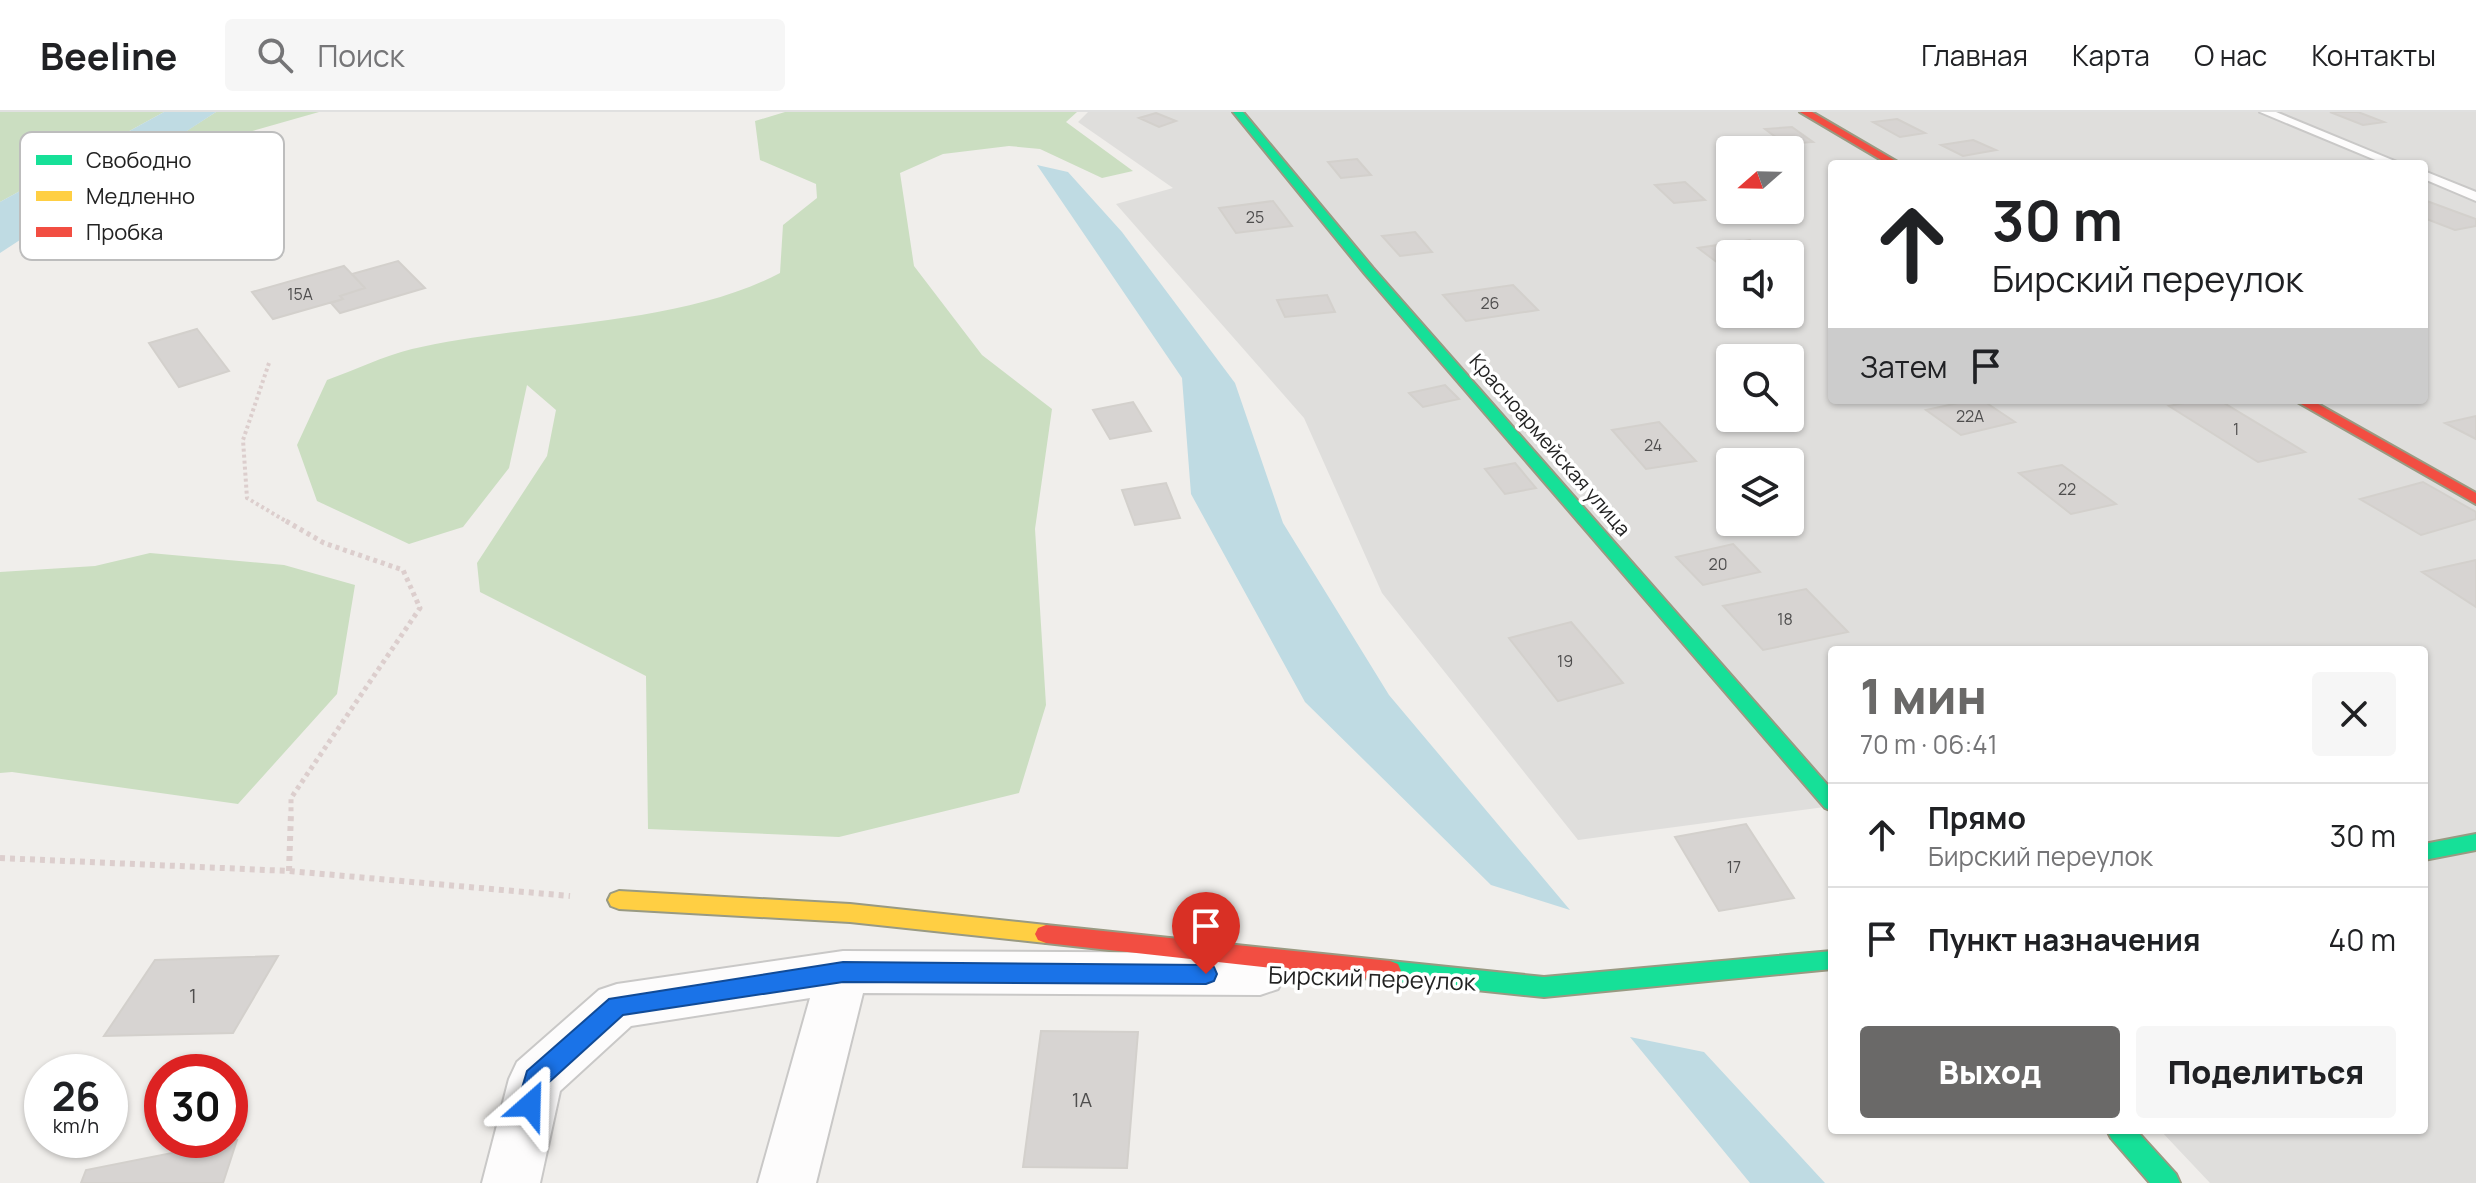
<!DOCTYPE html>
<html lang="ru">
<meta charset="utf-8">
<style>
:root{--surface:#fff;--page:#f6f6f6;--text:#202124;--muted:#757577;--line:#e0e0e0;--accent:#6a6968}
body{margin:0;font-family:Manrope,sans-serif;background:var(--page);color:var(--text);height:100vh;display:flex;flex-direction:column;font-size:30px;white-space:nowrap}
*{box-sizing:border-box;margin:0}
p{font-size:26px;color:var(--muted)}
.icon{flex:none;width:44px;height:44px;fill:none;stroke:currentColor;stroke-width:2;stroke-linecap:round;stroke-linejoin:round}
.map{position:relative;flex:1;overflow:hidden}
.sheet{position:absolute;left:1828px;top:534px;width:600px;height:488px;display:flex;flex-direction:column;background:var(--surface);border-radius:8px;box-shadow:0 2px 6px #0004}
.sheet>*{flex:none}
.guide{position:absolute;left:1828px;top:48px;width:600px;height:244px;border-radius:8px;box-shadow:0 2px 6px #0004;background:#fff;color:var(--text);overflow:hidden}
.needle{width:52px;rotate:250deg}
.tools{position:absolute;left:1716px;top:24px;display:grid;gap:16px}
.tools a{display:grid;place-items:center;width:88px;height:88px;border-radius:8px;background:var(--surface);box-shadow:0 2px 6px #0004;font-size:40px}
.speed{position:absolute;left:24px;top:942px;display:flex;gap:16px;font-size:40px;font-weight:700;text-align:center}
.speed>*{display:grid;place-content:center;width:104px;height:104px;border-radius:50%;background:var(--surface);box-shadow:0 2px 6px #0004;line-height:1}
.speed small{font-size:20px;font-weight:400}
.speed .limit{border:12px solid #d22;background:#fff;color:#111}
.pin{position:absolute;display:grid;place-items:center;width:68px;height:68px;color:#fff;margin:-82px -34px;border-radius:50% 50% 50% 0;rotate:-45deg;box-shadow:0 0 8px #0007}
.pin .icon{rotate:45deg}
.me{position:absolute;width:88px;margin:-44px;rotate:25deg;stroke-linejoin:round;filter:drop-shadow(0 0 6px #0008)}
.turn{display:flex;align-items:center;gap:28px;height:168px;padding:0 32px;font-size:36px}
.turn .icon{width:104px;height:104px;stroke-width:2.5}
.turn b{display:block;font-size:56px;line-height:68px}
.then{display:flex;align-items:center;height:76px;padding:0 32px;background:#0003;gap:16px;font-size:30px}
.round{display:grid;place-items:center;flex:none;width:84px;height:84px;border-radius:8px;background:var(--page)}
.summary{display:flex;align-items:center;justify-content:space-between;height:136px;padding:0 32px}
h1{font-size:48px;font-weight:800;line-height:60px;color:var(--accent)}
.cta{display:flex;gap:16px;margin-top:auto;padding:16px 32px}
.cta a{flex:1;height:92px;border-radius:8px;background:var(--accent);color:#fff;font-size:32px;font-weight:800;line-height:92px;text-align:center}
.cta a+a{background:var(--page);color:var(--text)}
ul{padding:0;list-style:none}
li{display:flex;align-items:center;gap:24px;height:104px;padding:0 32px;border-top:2px solid var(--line)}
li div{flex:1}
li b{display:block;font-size:30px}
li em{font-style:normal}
header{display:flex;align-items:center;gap:48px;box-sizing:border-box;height:112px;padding:0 40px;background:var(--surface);border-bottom:2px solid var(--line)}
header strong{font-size:38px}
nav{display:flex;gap:44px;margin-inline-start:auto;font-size:28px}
.search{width:560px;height:72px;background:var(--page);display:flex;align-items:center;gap:20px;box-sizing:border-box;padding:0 28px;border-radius:8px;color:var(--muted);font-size:30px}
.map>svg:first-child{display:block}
.residential{fill:#dfdedc;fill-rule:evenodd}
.forest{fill:#cbdec1}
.water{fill:#bfdbe3}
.building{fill:#d7d4d2;stroke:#d3d0cc;stroke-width:2}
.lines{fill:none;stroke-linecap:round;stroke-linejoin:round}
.lane-casing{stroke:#c9c8c7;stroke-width:4}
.street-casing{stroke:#c9c8c7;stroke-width:4}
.fast-casing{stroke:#999a82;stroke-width:4}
.slow-casing{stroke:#999a82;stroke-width:4}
.jam-casing{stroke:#999a82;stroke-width:4}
.path-far2{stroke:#dccecd;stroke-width:4;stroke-dasharray:3 3;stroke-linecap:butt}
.path-far1{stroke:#dccecd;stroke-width:5;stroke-dasharray:4 4;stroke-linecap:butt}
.path{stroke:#dccecd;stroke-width:6;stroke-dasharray:5 5;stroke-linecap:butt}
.lane{fill:#fdfcfc;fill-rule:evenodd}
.street{fill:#fdfcfc;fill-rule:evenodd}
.fast{fill:#16e098;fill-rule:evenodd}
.slow{fill:#ffcf43;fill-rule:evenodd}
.jam{fill:#f24e42;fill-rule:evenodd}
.route{fill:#1a73e8;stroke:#114b97;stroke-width:2}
.labels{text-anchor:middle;stroke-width:7;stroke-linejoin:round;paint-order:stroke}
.number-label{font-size:16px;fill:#4f4e4e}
.street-label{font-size:20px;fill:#222;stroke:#fff}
.near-number-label{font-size:20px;fill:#4f4e4e}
.near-street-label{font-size:24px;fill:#222;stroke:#fff}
.key{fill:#fff;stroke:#bdbdbd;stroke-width:2}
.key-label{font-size:22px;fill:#222}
</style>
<header>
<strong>Beeline</strong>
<div class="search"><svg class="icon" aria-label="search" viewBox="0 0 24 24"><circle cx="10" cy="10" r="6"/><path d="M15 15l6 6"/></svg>Поиск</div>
<nav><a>Главная</a><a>Карта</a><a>О нас</a><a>Контакты</a></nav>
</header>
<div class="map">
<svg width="2476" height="1071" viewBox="0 0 2476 1071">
<rect width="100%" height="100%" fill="#f0eeeb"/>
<!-- residential -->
<path class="residential" d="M 1088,0 L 2476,0 L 2476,1071 L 2210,1071 L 2160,1018 L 2424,1018 L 2424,538 L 1832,538 L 1832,694 L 1578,728 L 1382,481 L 1304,306 L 1116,92 L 1173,76 L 1078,10 ZM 1730,38 L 1790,38 L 1790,98 L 1730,98 ZM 1832,52 L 2424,52 L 2424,288 L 1832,288 ZM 1730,142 L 1790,142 L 1790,202 L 1730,202 ZM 1730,246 L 1790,246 L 1790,306 L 1730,306 ZM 1730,350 L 1790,350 L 1790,410 L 1730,410 Z"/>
<!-- forest -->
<path class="forest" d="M 0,0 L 164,0 L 0,90 Z
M 216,0 L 319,0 L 228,26 L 152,41 Z
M 785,0 L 1077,0 L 1066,10 L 1133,59 L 1102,66 L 1040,37 L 1009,34 L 943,42 L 900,61 L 914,154 L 982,243 L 1052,297 L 1035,417 L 1046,593 L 1019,681 L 839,725 L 648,717 L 646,564 L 480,480 L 477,451 L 547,344 L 556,298 L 527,273 L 509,356 L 463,415 L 409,432 L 317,389 L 297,333 L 327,268 C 355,258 383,244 412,237 C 527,210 677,215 780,161 L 783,113 L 817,86 L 816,72 L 760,48 L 755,9 Z
M 150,441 L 284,453 L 355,473 L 337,582 L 238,692 L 12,660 L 0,661 L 0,460 L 95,454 Z"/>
<!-- water -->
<path class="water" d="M 164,0 L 216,0 L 0,141 L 0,90 Z
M 1037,53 L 1068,60 L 1122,120 L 1235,271 L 1283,411 L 1389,583 L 1570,798 L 1491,773 L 1305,590 L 1191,382 L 1182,266 Z
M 1630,925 L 1704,940 L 1825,1071 L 1750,1071 Z"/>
<!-- building -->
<path class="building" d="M 2330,0 L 2358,0 L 2384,10 L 2363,13 Z
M 1156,1 L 1176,9 L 1159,15 L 1139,6 Z
M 1897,7 L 1925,21 L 1900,25 L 1873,10 Z
M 1792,15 L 1813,30 L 1785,32 L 1765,17 Z
M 1973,28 L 1996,38 L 1963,44 L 1941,33 Z
M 1357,47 L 1371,63 L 1341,66 L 1328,50 Z
M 1685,70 L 1705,88 L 1674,91 L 1655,73 Z
M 2424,88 L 2476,107 L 2476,114 L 2455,118 L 2424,106 Z
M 1273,89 L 1292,114 L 1236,121 L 1219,96 Z
M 1415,120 L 1432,140 L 1400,144 L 1382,124 Z
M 1750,128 L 1769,142 L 1730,142 L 1730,153 L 1722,154 L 1698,136 Z
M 398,149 L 425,176 L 340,201 L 331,191 L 343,187 L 340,184 L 365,176 L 352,162 Z
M 344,154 L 365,176 L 340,184 L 343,187 L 273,207 L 252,180 Z
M 1513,173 L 1538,198 L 1466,209 L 1443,183 Z
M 1327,183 L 1335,200 L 1285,205 L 1277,188 Z
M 197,217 L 229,259 L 179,275 L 149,231 Z
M 1445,273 L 1459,287 L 1423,295 L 1409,281 Z
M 1972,288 L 1982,288 L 2015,310 L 1961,323 L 1926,298 Z
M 2198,288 L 2219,288 L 2305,340 L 2258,350 L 2169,294 Z
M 1133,290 L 1151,319 L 1110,327 L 1093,298 Z
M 2476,304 L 2476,327 L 2445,311 Z
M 1659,310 L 1696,349 L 1646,357 L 1612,318 Z
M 1515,351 L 1536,376 L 1505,382 L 1485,357 Z
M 2062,353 L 2116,392 L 2071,402 L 2019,361 Z
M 2423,370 L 2476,400 L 2476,407 L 2421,423 L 2360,387 Z
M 1166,371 L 1180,406 L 1135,413 L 1122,378 Z
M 1733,432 L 1760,460 L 1703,473 L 1676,445 Z
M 2476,448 L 2476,495 L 2422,460 Z
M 1806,477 L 1848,520 L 1763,538 L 1723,494 Z
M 1571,510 L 1623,571 L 1558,589 L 1509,526 Z
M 1746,712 L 1794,786 L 1719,799 L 1675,725 Z
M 278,844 L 233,921 L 104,924 L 155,848 Z
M 1041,919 L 1138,920 L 1127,1056 L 1023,1055 Z
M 237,1028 L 223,1071 L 81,1071 L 86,1058 Z"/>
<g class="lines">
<!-- lane casing -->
<g class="lane-casing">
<path id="lane" d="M 2260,0 L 2276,0 L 2402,52 L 2385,52 Z
M 2424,59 L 2476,80 L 2476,89 L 2424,67 Z"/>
</g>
<!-- street casing -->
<g class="street-casing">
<path id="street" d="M 843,839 L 1260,841 L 1278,847 L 1285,862 L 1278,877 L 1260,883 L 863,881 L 816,1071 L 758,1071 L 810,886 L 631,914 L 560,979 L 540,1071 L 482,1071 L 509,967 L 517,950 L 599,878 L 617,872 Z"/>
</g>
<!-- fast casing -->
<g class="fast-casing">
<path id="fast" d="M 1233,0 L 1243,0 L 1373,156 L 1832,678 L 1832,699 L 1825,696 L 1365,162 Z
M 2476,722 L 2476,738 L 2424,748 L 2424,732 Z
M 1832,839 L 1832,857 L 1544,885 L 1390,869 L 1382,866 L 1379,859 L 1382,852 L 1390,849 L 1544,865 Z
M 2107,1018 L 2136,1018 L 2176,1062 L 2180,1071 L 2150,1071 L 2111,1026 Z"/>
</g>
<!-- slow casing -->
<g class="slow-casing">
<path id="slow" d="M 619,779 L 850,792 L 1046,813 L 1054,816 L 1057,822 L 1054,828 L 1046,831 L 850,810 L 619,797 L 611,794 L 608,788 L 611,782 Z"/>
</g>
<!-- jam casing -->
<g class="jam-casing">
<path id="jam" d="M 1800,0 L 1812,0 L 1901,52 L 1888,52 Z
M 2294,288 L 2311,288 L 2476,381 L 2476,392 Z
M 1046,813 L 1390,849 L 1398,852 L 1401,859 L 1398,866 L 1390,869 L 1046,831 L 1038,828 L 1035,822 L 1038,816 Z"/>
</g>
<!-- path-far2 -->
<path class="path-far2" d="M 269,251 L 243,328 L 247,386 L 289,411"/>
<!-- path-far1 -->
<path class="path-far1" d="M 286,409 L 324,431 L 403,458 L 420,496 L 291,686 L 291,702"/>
<!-- path -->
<path class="path" d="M 0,746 L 289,759 L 570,784
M 289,759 L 291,700"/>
<!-- lane -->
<use href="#lane" class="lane"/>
<!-- street -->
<use href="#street" class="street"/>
<!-- fast -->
<use href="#fast" class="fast"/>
<!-- slow -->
<use href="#slow" class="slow"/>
<!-- jam -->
<use href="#jam" class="jam"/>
</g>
<!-- route -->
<path class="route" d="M 843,850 L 1206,853 L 1214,855 L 1217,862 L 1214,869 L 1206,872 L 843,870 L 623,903 L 547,972 L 539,1001 L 530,1004 L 521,1001 L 517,993 L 527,959 L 609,887 Z"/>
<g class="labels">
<!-- number labels -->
<g class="number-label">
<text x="1255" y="111">25</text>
<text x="300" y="188">15А</text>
<text x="1490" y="197">26</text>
<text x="1970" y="310">22А</text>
<text x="2236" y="323">1</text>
<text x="1653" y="339">24</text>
<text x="2067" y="383">22</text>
<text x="1718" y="458">20</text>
<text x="1785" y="513">18</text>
<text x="1565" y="555">19</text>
<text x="1734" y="761">17</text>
</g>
<!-- street labels -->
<g class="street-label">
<text transform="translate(1550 333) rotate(49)" y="7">Красноармейская улица</text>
</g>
<!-- near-number labels -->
<g class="near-number-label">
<text x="193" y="891">1</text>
<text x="1082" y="995">1А</text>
</g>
<!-- near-street labels -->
<g class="near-street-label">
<text transform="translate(1372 867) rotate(2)" y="8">Бирский переулок</text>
</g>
</g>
<!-- legend -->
<rect x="20" y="20" width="264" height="128" rx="12" class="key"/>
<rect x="36" y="43" width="36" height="10" fill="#16e098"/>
<rect x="36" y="79" width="36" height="10" fill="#ffcf43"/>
<rect x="36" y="115" width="36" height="10" fill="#f24e42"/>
<g class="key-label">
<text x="86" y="56">Свободно</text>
<text x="86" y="92">Медленно</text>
<text x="86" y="128">Пробка</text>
</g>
</svg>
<div class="tools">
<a><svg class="needle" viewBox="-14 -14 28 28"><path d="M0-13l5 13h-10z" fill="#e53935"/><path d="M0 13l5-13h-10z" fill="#757577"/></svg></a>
<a><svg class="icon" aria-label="sound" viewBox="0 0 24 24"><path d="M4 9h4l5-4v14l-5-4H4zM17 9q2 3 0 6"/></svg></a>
<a><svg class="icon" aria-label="search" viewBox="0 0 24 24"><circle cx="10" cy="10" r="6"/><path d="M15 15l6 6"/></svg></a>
<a><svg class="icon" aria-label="layers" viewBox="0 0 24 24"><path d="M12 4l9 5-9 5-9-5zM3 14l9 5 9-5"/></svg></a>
</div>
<div class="speed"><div>26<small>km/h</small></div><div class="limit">30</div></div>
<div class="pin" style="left:1206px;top:862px;background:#d93025"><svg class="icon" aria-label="arrive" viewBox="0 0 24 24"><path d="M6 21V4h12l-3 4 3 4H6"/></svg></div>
<svg class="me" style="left:530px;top:993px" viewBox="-20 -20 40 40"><path d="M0-17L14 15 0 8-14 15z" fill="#1a73e8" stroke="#fff" stroke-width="4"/></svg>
<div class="guide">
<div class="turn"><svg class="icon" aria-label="ahead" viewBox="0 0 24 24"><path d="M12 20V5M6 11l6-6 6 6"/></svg><div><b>30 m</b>Бирский переулок</div></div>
<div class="then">Затем<svg class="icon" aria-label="arrive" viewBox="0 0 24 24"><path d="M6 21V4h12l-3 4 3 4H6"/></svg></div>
</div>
<section class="sheet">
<div class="summary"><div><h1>1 мин</h1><p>70 m · 06:41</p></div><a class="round"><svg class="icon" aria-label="close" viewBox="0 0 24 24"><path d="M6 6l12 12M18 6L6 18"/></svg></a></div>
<ul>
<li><svg class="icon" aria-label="ahead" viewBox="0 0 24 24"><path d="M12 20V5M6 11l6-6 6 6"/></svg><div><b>Прямо</b><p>Бирский переулок</p></div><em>30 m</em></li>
<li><svg class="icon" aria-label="arrive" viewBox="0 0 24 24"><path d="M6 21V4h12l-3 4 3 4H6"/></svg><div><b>Пункт назначения</b></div><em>40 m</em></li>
</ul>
<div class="cta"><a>Выход</a><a>Поделиться</a></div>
</section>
</div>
